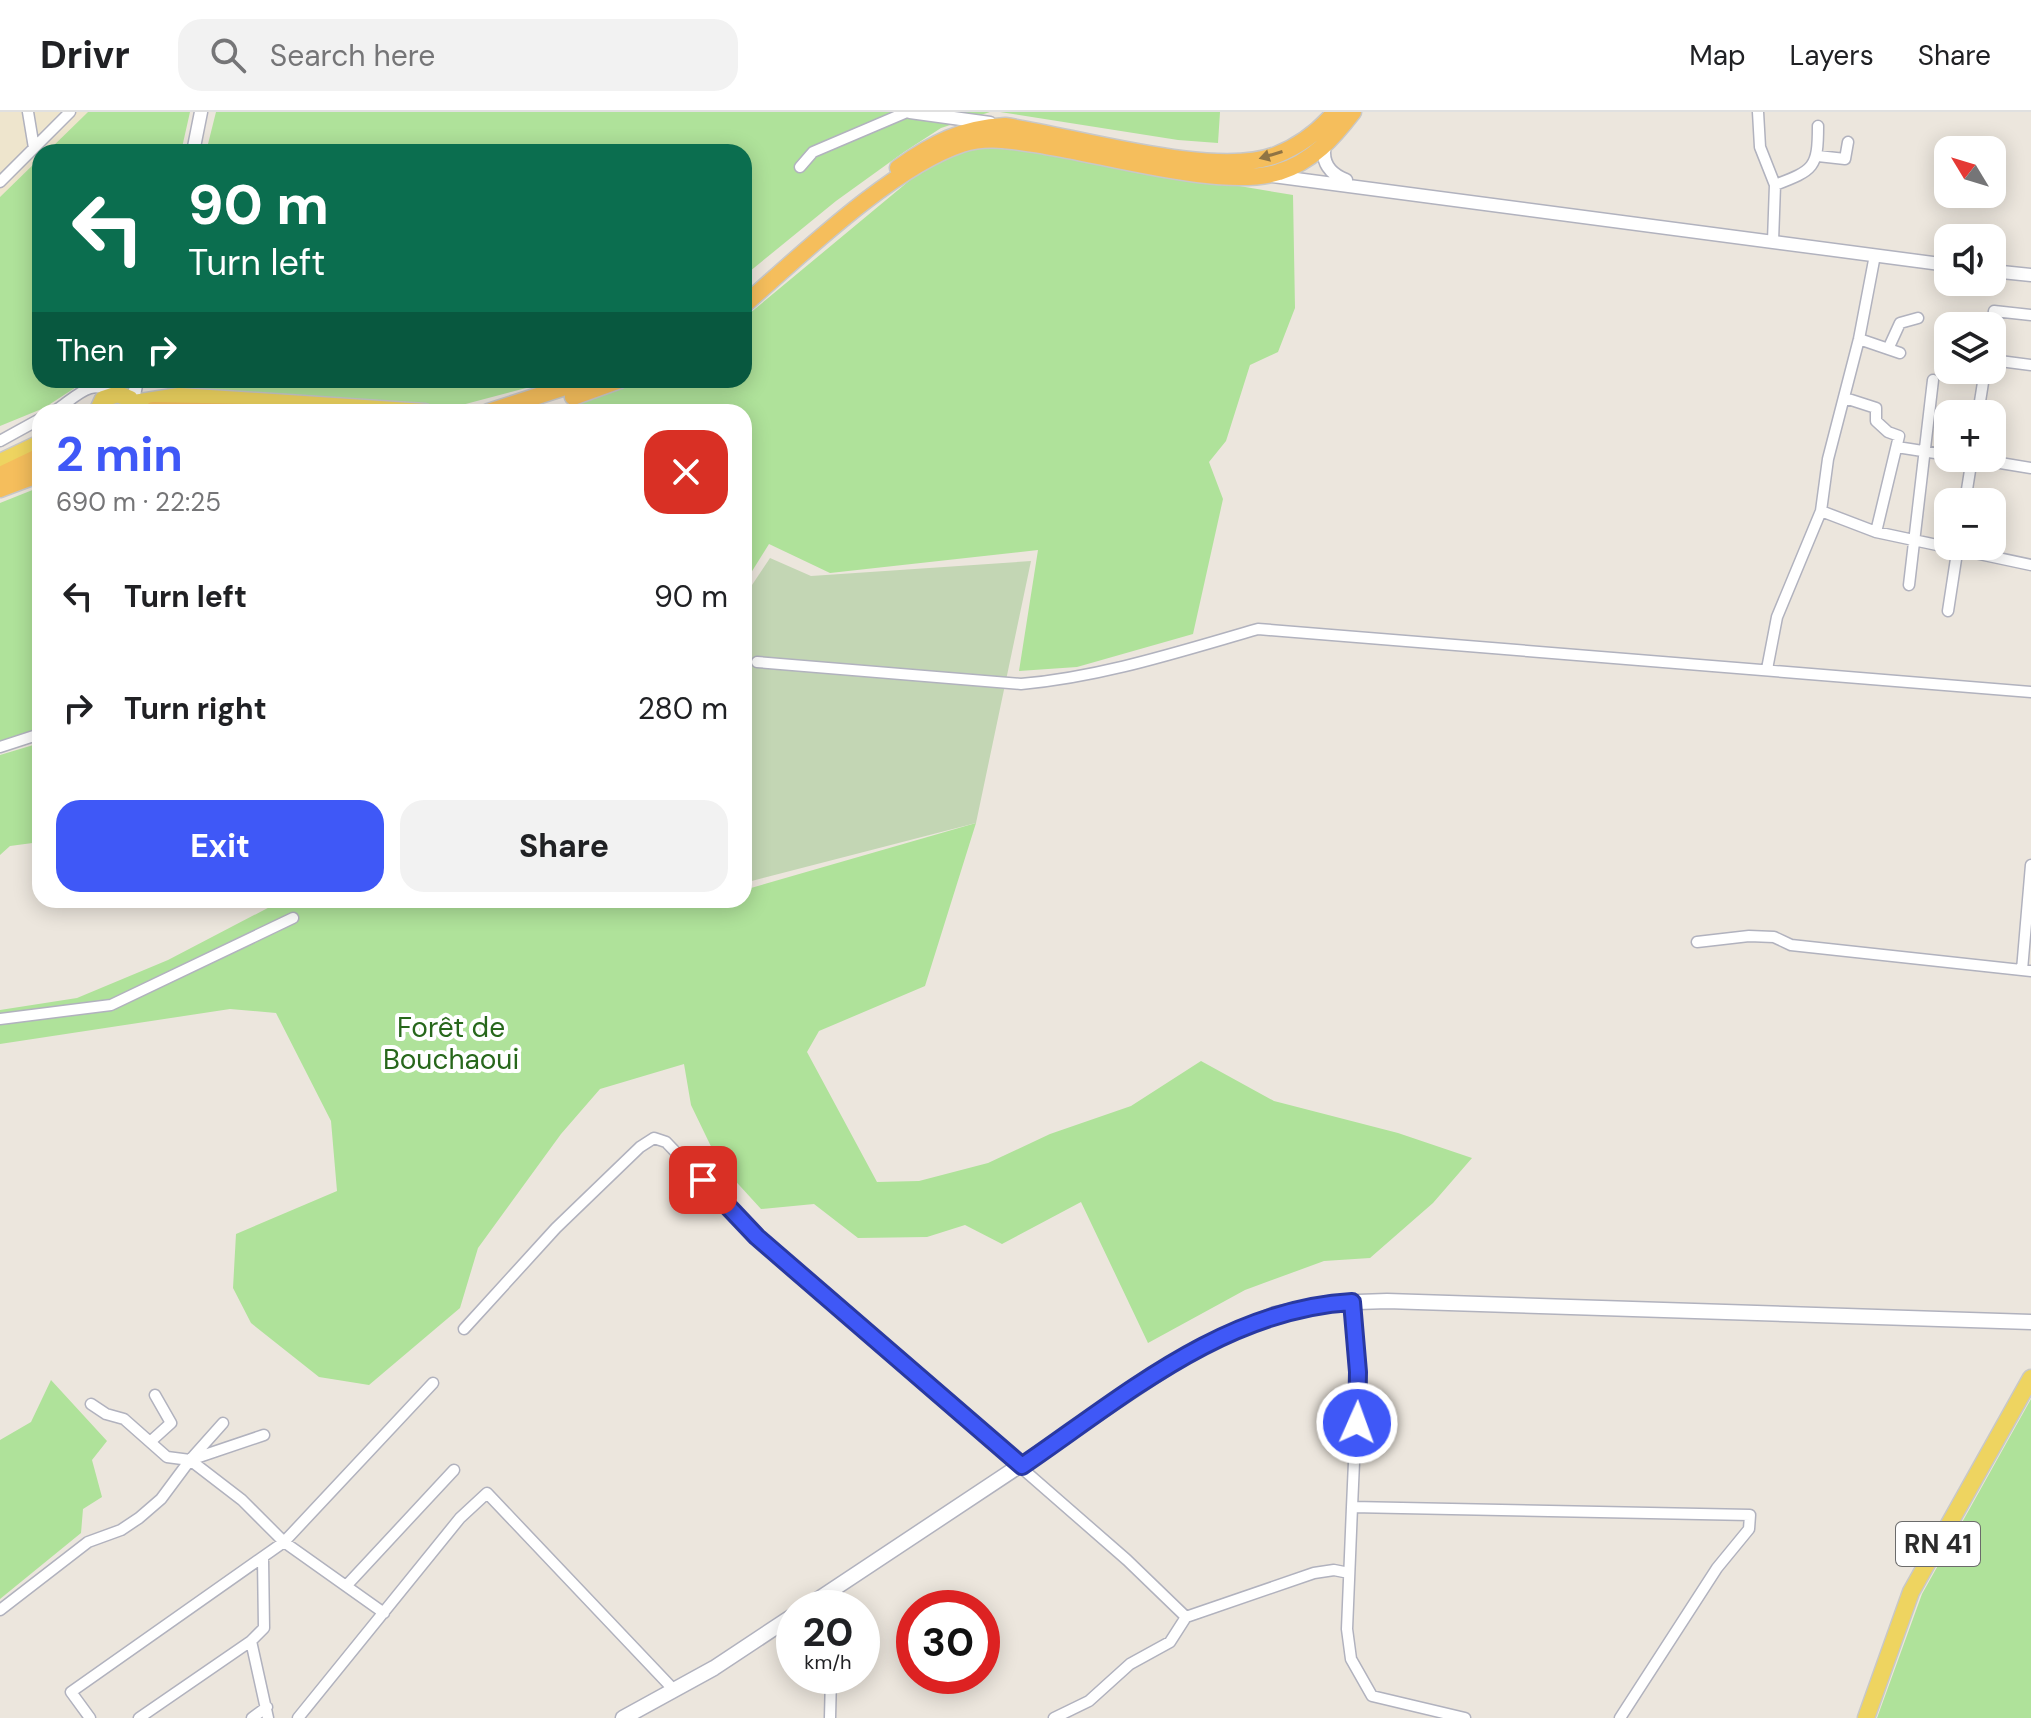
<!DOCTYPE html>
<meta charset="utf-8">
<style>
:root{--surface:#fff;--page:#f2f2f2;--text:#202124;--muted:#757577;--line:#e0e0e0;--accent:#3f58f7}
body{margin:0;font-family:"DM Sans",sans-serif;background:var(--page);color:var(--text);height:100vh;display:flex;flex-direction:column;font-size:30px;white-space:nowrap}
*{box-sizing:border-box;margin:0}
p{font-size:26px;color:var(--muted)}
.icon{flex:none;width:44px;height:44px;fill:none;stroke:currentColor;stroke-width:2;stroke-linecap:round;stroke-linejoin:round}
.map{position:relative;flex:1;overflow:hidden}
.drawer{position:absolute;left:32px;top:292px;width:720px;height:504px;display:flex;flex-direction:column;background:var(--surface);border-radius:24px;box-shadow:0 4px 20px #0003}
.drawer>*{flex:none}
.guide{position:absolute;left:32px;top:32px;width:720px;height:244px;border-radius:24px;box-shadow:0 4px 20px #0003;background:#0b6e4f;color:#fff;overflow:hidden}
.needle{width:52px;rotate:308deg}
.tools{position:absolute;left:1934px;top:24px;display:grid;gap:16px}
.tools a{display:grid;place-items:center;width:72px;height:72px;border-radius:16px;background:var(--surface);box-shadow:0 4px 20px #0003;font-size:40px}
.speed{position:absolute;left:776px;top:1478px;display:flex;gap:16px;font-size:40px;font-weight:700;text-align:center}
.speed>*{display:grid;place-content:center;width:104px;height:104px;border-radius:50%;background:var(--surface);box-shadow:0 4px 20px #0003;line-height:1}
.speed small{font-size:20px;font-weight:400}
.speed .limit{border:12px solid #d22;background:#fff;color:#111}
.pin{position:absolute;display:grid;place-items:center;width:68px;height:68px;color:#fff;margin:-34px;border-radius:16px;box-shadow:0 4px 12px #0006}
.me{position:absolute;width:88px;margin:-44px;rotate:2deg;stroke-linejoin:round;filter:drop-shadow(0 0 6px #0008)}
.turn{display:flex;align-items:center;gap:28px;height:168px;padding:0 24px;font-size:36px}
.turn .icon{width:104px;height:104px;stroke-width:2.5}
.turn b{display:block;font-size:56px;line-height:68px}
.then{display:flex;align-items:center;height:76px;padding:0 24px;background:#0003;gap:16px;font-size:30px}
.round{display:grid;place-items:center;flex:none;width:84px;height:84px;border-radius:24px;background:var(--page)}
.headline{display:flex;align-items:center;justify-content:space-between;height:136px;padding:0 24px}
h1{font-size:48px;font-weight:700;line-height:60px;color:var(--accent)}
.action{display:flex;gap:16px;margin-top:auto;padding:16px 24px}
.action a{flex:1;height:92px;border-radius:24px;background:var(--accent);color:#fff;font-size:32px;font-weight:700;line-height:92px;text-align:center}
.action a+a{background:var(--page);color:var(--text)}
ul{padding:0;list-style:none}
li{display:flex;align-items:center;gap:24px;height:112px;padding:0 24px}
li div{flex:1}
li b{display:block;font-size:30px}
li em{font-style:normal}
header{display:flex;align-items:center;gap:48px;box-sizing:border-box;height:112px;padding:0 40px;background:var(--surface);border-bottom:2px solid var(--line)}
header strong{font-size:38px}
nav{display:flex;gap:44px;margin-inline-start:auto;font-size:28px}
.search{width:560px;height:72px;background:var(--page);display:flex;align-items:center;gap:20px;box-sizing:border-box;padding:0 28px;border-radius:24px;color:var(--muted);font-size:30px}
.map>svg:first-child{display:block}
.education{fill:#eee5cd}
.green{fill:#afe29a}
.cemetery{fill:#c3d6b4}
.lines{fill:none;stroke-linecap:round;stroke-linejoin:round}
.minor-casing{stroke:#b1b2be;stroke-width:13}
.tertiary-casing{stroke:#b1b2be;stroke-width:15}
.secondary-casing{stroke:#b1b2be;stroke-width:17}
.primary-casing{stroke:#c8c8c8;stroke-width:19}
.trunk-casing{stroke:#c8c8c8;stroke-width:19}
.minor{stroke:#fff;stroke-width:10}
.tertiary{stroke:#fff;stroke-width:12}
.secondary{stroke:#fff;stroke-width:14}
.primary{stroke:#eed460;stroke-width:16}
.trunk{stroke:#f5be5c;stroke-width:16}
.oneway{fill:#907444}
.route-casing{stroke:#2939a1;stroke-width:20}
.route{stroke:#3f58f7;stroke-width:14}
.labels{text-anchor:middle;stroke-width:8;stroke-linejoin:round;paint-order:stroke}
.shield{fill:#fff;stroke:#6b6b6b;stroke-width:2}
.shield-label{font-size:26px;font-weight:bold;fill:#2b2b2b}
.park-label{font-size:28px;fill:#27671b;stroke:#fff}
</style>
<header>
<strong>Drivr</strong>
<div class="search"><svg class="icon" aria-label="search" viewBox="0 0 24 24"><circle cx="10" cy="10" r="6"/><path d="M15 15l6 6"/></svg>Search here</div>
<nav><a>Map</a><a>Layers</a><a>Share</a></nav>
</header>
<div class="map">
<svg width="2031" height="1606" viewBox="0 0 2031 1606">
<rect width="100%" height="100%" fill="#ece6dd"/>
<!-- education -->
<path class="education" d="M 0,0 L 88,0 L 47,40 L 40,40 L 40,46 L 0,85 Z"/>
<!-- green -->
<path class="green" d="M 88,0 L 190,0 L 181,40 L 47,40 Z
M 216,0 L 990,0 L 941,16 L 904,40 L 836,89 L 744,164 L 744,40 L 206,40 Z
M 1000,0 L 1220,0 L 1218,31 L 1178,28 Z
M 995,33 L 1293,83 L 1295,196 L 1278,240 L 1250,253 L 1226,329 L 1209,350 L 1223,387 L 1193,522 L 1077,555 L 1019,559 L 1038,438 L 830,461 L 769,432 L 744,472 L 744,300 L 557,300 L 640,268 L 744,268 L 744,206 L 927,54 L 958,36 Z
M 40,46 L 40,268 L 87,268 L 44,296 L 0,314 L 0,85 Z
M 149,268 L 557,268 L 458,294 L 147,274 Z
M 40,375 L 40,627 L 0,638 L 0,391 Z
M 40,631 L 40,730 L 10,734 L 0,743 L 0,643 Z
M 976,711 L 925,874 L 819,919 L 807,940 L 877,1070 L 919,1069 L 988,1051 L 1050,1022 L 1131,994 L 1201,949 L 1274,989 L 1398,1021 L 1472,1046 L 1433,1091 L 1370,1146 L 1324,1149 L 1245,1178 L 1148,1231 L 1081,1090 L 1002,1132 L 965,1113 L 927,1125 L 858,1126 L 814,1092 L 761,1097 L 719,1051 L 691,993 L 684,952 L 600,977 L 561,1022 L 478,1136 L 460,1196 L 369,1273 L 319,1265 L 251,1211 L 233,1176 L 236,1122 L 337,1079 L 331,1009 L 276,901 L 230,897 L 0,932 L 0,898 L 77,886 L 168,848 L 283,788 L 744,788 L 744,778 Z
M 51,1268 L 107,1329 L 92,1348 L 102,1385 L 83,1397 L 81,1421 L 0,1487 L 0,1328 L 31,1310 Z
M 2031,1287 L 2031,1606 L 1877,1606 L 1922,1482 Z"/>
<!-- cemetery -->
<path class="cemetery" d="M 770,446 L 811,464 L 1031,449 L 976,711 L 744,771 L 744,485 Z"/>
<g class="lines">
<!-- minor casing -->
<g class="minor-casing">
<path id="minor" d="M 1758,0 L 1760,35 L 1775,73 L 1773,129
M 34,36 L 70,0
M 1818,44 L 1845,47 L 1848,30
M 800,55 L 813,40 L 907,0
M 0,70 L 34,36 L 28,0
M 1775,73 C 1814,58 1818,56 1818,14
M 1992,215 L 1994,199 L 2031,203
M 1859,227 L 1900,241
M 1889,235 L 1900,211 L 1918,206
M 1992,248 L 2031,253
M 1845,286 L 1876,296 L 1876,309 L 1888,320 L 1899,324 L 1876,420
M 53,300 C 74,288 90,263 115,282
M 1978,302 L 1985,258
M 0,329 L 40,307
M 1897,335 L 1948,343
M 1970,346 L 2031,356
M 1965,390 L 1972,346
M 1821,399 L 1876,420 L 2031,453
M 1909,473 L 1933,268
M 1948,499 L 1958,434
M 757,550 L 1021,572 C 1102,565 1181,539 1258,517 L 2031,580
M 1767,557 L 1777,505 L 1821,399 L 1828,347 L 1859,227 L 1875,143
M 0,635 L 40,622
M 1697,830 L 1749,824 L 1774,825 L 1791,833 L 2031,859
M 2022,858 L 2031,753
M 0,907 L 111,893 L 293,806
M 1352,1190 L 1358,1260 L 1352,1395 L 1750,1403 L 1749,1417 L 1717,1456 L 1620,1606
M 464,1217 L 556,1116 L 640,1035 L 654,1026 L 666,1030 L 757,1125 L 1127,1448 L 1186,1505 L 1170,1530 L 1130,1552 L 1089,1589 L 1054,1606
M 91,1292 L 106,1302 L 124,1307 L 167,1345 L 190,1348 L 242,1388 L 284,1430 L 384,1501
M 150,1330 L 171,1311 L 155,1283
M 190,1348 L 223,1311
M 1352,1395 L 1347,1517 L 1351,1547 L 1372,1584 L 1465,1606
M 347,1473 L 454,1358
M 827,1482 L 832,1496
M 0,1498 L 88,1430 L 121,1418 L 139,1406 L 161,1387 L 190,1348 L 264,1323
M 1186,1505 L 1314,1461 L 1334,1458 L 1349,1461
M 251,1529 L 268,1606
M 90,1606 L 71,1580 L 284,1430 L 433,1271
M 139,1606 L 251,1529 L 264,1516 L 263,1447
M 252,1606 L 267,1595
M 298,1606 L 460,1406 L 487,1381 L 674,1578
M 830,1606 L 831,1564"/>
</g>
<!-- tertiary casing -->
<g class="tertiary-casing">
<path id="tertiary" d="M 910,0 L 990,11
M 1325,33 C 1321,50 1330,62 1346,68
M 193,40 L 201,0
M 1273,64 L 1948,153
M 1992,159 L 2031,163
M 133,289 L 137,268"/>
</g>
<!-- secondary casing -->
<g class="secondary-casing">
<path id="secondary" d="M 805,1496 L 1197,1236 L 1275,1202 L 1329,1191 L 1387,1189 L 2031,1210
M 623,1606 L 714,1556 L 794,1503"/>
</g>
<!-- primary casing -->
<g class="primary-casing">
<path id="primary" d="M 134,291 L 179,284 L 425,300
M 97,300 L 103,287 L 118,282 L 130,287 L 137,299
M 0,350 L 40,331
M 1866,1606 L 1911,1480 L 2031,1266"/>
</g>
<!-- trunk casing -->
<g class="trunk-casing">
<path id="trunk" d="M 898,56 C 933,31 962,16 1005,14 C 1074,24 1214,67 1276,43 C 1299,34 1319,19 1335,0
M 744,193 C 800,144 892,55 962,32 C 989,23 1019,30 1046,34 C 1105,43 1225,78 1279,60 C 1312,50 1333,26 1353,0
M 573,285 L 620,268
M 153,298 L 250,300
M 488,300 L 587,268
M 0,363 L 40,344
M 0,377 L 40,362"/>
</g>
<!-- minor -->
<use href="#minor" class="minor"/>
<!-- tertiary -->
<use href="#tertiary" class="tertiary"/>
<!-- secondary -->
<use href="#secondary" class="secondary"/>
<!-- primary -->
<use href="#primary" class="primary"/>
<!-- trunk -->
<use href="#trunk" class="trunk"/>
</g>
<!-- one-way arrows -->
<defs><path id="oneway-solid" d="M-6-.8H1V-3.2L6.5 0L1 3.2V.8H-6Z" transform="scale(2)"/></defs>
<use class="oneway" href="#oneway-solid" transform="translate(1271 43) rotate(163)"/>
<g class="lines">
<!-- route casing -->
<g class="route-casing">
<path id="route" d="M 703,1068 L 757,1125 L 1022,1354 C 1123,1285 1224,1197 1352,1190 L 1358,1260 L 1357,1311"/>
</g>
<!-- route -->
<use href="#route" class="route"/>
</g>
<g class="labels">
<!-- shield labels -->
<rect class="shield" x="1896" y="1410" width="84" height="44" rx="6"/>
<g class="shield-label">
<text x="1938" y="1441">RN 41</text>
</g>
<!-- park labels -->
<g class="park-label">
<text x="451" y="925">Forêt de<tspan x="451" dy="32">Bouchaoui</tspan></text>
</g>
</g>
</svg>
<div class="tools">
<a><svg class="needle" viewBox="-14 -14 28 28"><path d="M0-13l5 13h-10z" fill="#e53935"/><path d="M0 13l5-13h-10z" fill="#757577"/></svg></a>
<a><svg class="icon" aria-label="sound" viewBox="0 0 24 24"><path d="M4 9h4l5-4v14l-5-4H4zM17 9q2 3 0 6"/></svg></a>
<a><svg class="icon" aria-label="layers" viewBox="0 0 24 24"><path d="M12 4l9 5-9 5-9-5zM3 14l9 5 9-5"/></svg></a>
<a>+</a>
<a>−</a>
</div>
<div class="speed"><div>20<small>km/h</small></div><div class="limit">30</div></div>
<div class="pin" style="left:703px;top:1068px;background:#d93025"><svg class="icon" aria-label="arrive" viewBox="0 0 24 24"><path d="M6 21V4h12l-3 4 3 4H6"/></svg></div>
<svg class="me" style="left:1357px;top:1311px" viewBox="-20 -20 40 40"><circle r="17" fill="#3f58f7" stroke="#fff" stroke-width="3"/><path d="M0-11L8 9 0 5-8 9z" fill="#fff"/></svg>
<div class="guide">
<div class="turn"><svg class="icon" aria-label="left" viewBox="0 0 24 24"><path d="M17 20v-9H6M10 6l-5 5 5 5"/></svg><div><b>90 m</b>Turn left</div></div>
<div class="then">Then<svg class="icon" aria-label="right" viewBox="0 0 24 24"><path d="M7 20v-9h11M14 6l5 5-5 5"/></svg></div>
</div>
<section class="drawer">
<div class="headline"><div><h1>2 min</h1><p>690 m · 22:25</p></div><a class="round" style="background:#d93025;color:#fff"><svg class="icon" aria-label="close" viewBox="0 0 24 24"><path d="M6 6l12 12M18 6L6 18"/></svg></a></div>
<ul>
<li><svg class="icon" aria-label="left" viewBox="0 0 24 24"><path d="M17 20v-9H6M10 6l-5 5 5 5"/></svg><div><b>Turn left</b></div><em>90 m</em></li>
<li><svg class="icon" aria-label="right" viewBox="0 0 24 24"><path d="M7 20v-9h11M14 6l5 5-5 5"/></svg><div><b>Turn right</b></div><em>280 m</em></li>
</ul>
<div class="action"><a>Exit</a><a>Share</a></div>
</section>
</div>
